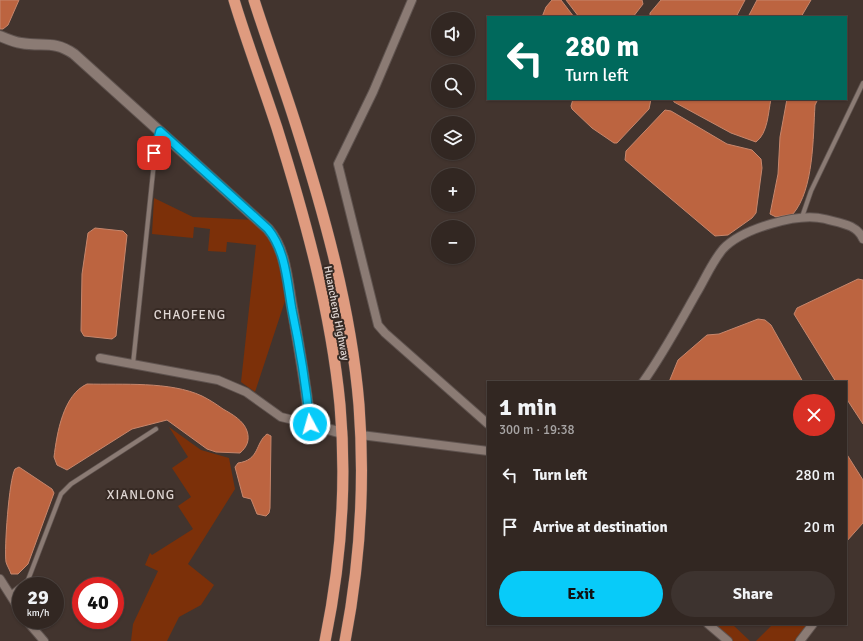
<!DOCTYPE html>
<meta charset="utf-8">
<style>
:root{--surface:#322722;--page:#3d332f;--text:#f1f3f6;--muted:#a8a5a5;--line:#4d4440;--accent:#08cbf9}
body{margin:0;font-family:Signika,sans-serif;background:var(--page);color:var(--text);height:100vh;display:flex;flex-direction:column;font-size:15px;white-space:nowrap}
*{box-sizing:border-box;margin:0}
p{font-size:13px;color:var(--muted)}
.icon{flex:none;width:22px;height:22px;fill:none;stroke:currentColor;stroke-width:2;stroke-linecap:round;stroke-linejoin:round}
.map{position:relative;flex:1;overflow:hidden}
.side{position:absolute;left:487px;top:381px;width:360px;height:244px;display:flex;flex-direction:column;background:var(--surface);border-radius:0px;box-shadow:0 1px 3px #0004,0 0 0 1px var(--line)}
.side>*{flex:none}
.guide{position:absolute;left:487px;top:16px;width:360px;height:84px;border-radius:0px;box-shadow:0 1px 3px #0004,0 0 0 1px var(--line);background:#00695c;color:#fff;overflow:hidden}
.controls{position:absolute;left:431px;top:12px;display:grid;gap:8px}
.controls a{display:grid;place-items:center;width:44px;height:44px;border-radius:50%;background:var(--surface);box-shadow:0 1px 3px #0004,0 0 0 1px var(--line);font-size:20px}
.speed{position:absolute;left:12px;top:577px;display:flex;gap:8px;font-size:20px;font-weight:700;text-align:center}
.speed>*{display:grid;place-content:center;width:52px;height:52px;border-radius:50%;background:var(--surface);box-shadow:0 1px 3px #0004,0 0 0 1px var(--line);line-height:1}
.speed small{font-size:10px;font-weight:400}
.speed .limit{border:6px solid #d22;background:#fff;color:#111}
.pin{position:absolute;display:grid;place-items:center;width:34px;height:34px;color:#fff;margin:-17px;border-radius:8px;box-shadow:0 2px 6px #0006}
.me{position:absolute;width:44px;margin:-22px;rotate:354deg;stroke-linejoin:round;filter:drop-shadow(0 0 3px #0008)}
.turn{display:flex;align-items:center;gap:14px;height:84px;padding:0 12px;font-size:18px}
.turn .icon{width:52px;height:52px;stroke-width:2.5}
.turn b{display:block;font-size:28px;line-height:34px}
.round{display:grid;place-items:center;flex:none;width:42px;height:42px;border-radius:21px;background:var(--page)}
.head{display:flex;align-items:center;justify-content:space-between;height:68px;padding:0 12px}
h1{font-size:24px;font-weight:700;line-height:30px}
.cta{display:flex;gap:8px;margin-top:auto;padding:8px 12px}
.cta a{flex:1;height:46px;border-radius:24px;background:var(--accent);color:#111;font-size:16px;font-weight:700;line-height:46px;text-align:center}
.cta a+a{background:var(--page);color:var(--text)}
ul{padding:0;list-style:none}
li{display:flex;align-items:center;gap:12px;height:52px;padding:0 12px}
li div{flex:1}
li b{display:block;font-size:15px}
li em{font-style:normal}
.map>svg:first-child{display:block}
.green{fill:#7c3009}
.water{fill:#bc6440;stroke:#c6866c}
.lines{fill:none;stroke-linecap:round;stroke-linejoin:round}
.service-casing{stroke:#5f534f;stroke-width:5.5}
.minor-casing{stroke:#5f534f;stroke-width:10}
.tertiary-casing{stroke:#5f534f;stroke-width:12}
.trunk-casing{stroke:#5f534f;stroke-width:12}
.service{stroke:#8b7b74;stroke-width:4}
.minor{stroke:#8b7b74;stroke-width:8}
.tertiary{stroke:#8b7b74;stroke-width:10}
.trunk{stroke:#df9b7f;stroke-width:11}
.route-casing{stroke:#0584a2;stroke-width:10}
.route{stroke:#08cbf9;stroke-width:7}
.labels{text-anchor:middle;stroke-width:4;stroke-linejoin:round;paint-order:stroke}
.street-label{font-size:11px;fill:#dfd6d3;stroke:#372a24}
.quarter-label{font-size:13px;letter-spacing:1px;fill:#dfd6d3;stroke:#372a24}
</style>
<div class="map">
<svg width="863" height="641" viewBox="0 0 863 641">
<rect width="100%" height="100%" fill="#42342e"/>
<!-- green -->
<path class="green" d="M 154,198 L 193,217 L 254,220 L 263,228 L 276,249 L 285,301 L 255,392 L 241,382 L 256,245 L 227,242 L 226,252 L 208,251 L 210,229 L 194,227 L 193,238 L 152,234 Z
M 169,427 L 201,450 L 229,458 L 235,489 L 188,564 L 214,585 L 201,605 L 179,617 L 167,641 L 131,641 L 133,624 L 158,571 L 145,565 L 150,553 L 152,555 L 193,529 L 178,506 L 191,497 L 172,468 L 188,457 Z
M 715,624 L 732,624 L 750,641 L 733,641 Z
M 773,624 L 808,624 L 794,641 L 756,641 Z"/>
<!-- water -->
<path class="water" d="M 0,0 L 19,0 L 8,25 L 3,29 L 0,29 Z
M 552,0 L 561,0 L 574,17 L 542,17 L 546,7 Z
M 566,0 L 642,0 L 643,4 L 633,17 L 579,17 Z
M 661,0 L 745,0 L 736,17 L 650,17 L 650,13 Z
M 757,0 L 811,0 L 801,17 L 748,17 Z
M 573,99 L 651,99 L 649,109 L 617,143 L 614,143 L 592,128 L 572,109 L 571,106 Z
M 673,99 L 771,99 C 768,113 768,133 756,142 L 731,133 L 674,102 Z
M 787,99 L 818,99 L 815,105 C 813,137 814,189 793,214 L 776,217 L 770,214 L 778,174 L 780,137 Z
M 665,110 L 671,111 L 727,144 L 752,150 L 761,159 L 762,168 L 756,213 L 752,218 L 728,235 L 715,236 L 625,160 L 626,151 Z
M 95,228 L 123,231 L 127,235 L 116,336 L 112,339 L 84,336 L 81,331 L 82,274 L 88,233 Z
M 858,279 L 863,280 L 863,424 L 846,398 L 846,382 L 836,382 L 794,314 L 797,308 Z
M 758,319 L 765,320 L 771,325 L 803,382 L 669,382 L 678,360 L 707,335 L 719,334 Z
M 87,384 C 122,385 170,381 202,396 C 210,400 216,404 223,409 C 232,414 244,421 247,431 C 250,440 247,447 240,453 L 216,452 L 207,449 L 167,420 L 132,429 L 67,470 L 57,465 L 54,457 C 57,433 63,395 87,384 Z
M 267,434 L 271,436 L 270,508 L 269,513 L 266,516 L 257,514 L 251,499 L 243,497 L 235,467 L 238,463 C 260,460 255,443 267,434 Z
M 846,453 L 863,480 L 863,523 L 846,542 Z
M 19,467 L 52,489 L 54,493 L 28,564 L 18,574 L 11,574 C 10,570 7,566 6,562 C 4,550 9,479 15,469 Z"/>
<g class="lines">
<!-- service casing -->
<g class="service-casing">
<path id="service" d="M 802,217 L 811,191 L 863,83
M 133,364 L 155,153 L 160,132
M 10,594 L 28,580 L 61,494 L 71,484 L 156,429"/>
</g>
<!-- minor casing -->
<g class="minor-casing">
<path id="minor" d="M 412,0 L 373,92 L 338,164 L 378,325 L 385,333 L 488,424
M 100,358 L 218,380 L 246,392 L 281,417 L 310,424
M 643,382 C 663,354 679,324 696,294 C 705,279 712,262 723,249 C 742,229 798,212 825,219 C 839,223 857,224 863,239
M 361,435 L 488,451
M 0,579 L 21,612
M 26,620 L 44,641
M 708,624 L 728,641
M 800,641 L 813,624"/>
</g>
<!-- tertiary casing -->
<g class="tertiary-casing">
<path id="tertiary" d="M 0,36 C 7,39 14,42 21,43 C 43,47 54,40 74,54 L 268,229 C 286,250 287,280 292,307 C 299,346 306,385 310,424 L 342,433"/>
</g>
<!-- trunk casing -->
<g class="trunk-casing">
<path id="trunk" d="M 234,0 C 247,43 263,85 277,128 C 305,218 331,311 340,405 C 347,484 341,563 325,641
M 254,0 C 267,41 282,81 295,122 C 324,213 351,309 359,405 C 365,484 360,563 345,641"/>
</g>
<!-- service -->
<use href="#service" class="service"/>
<!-- minor -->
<use href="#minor" class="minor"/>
<!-- tertiary -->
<use href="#tertiary" class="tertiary"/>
<!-- trunk -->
<use href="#trunk" class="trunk"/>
</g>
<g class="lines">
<!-- route casing -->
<g class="route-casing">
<path id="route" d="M 154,153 L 160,131 L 268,229 C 286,251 287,282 292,310 C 300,348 306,386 310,424"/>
</g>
<!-- route -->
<use href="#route" class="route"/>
</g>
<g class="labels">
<!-- street labels -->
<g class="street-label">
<text transform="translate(337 313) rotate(79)" y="4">Huancheng Highway</text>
</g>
<!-- quarter labels -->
<g class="quarter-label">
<text x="190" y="319">CHAOFENG</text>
<text x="141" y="499">XIANLONG</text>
</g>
</g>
</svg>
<div class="controls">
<a><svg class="icon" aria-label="sound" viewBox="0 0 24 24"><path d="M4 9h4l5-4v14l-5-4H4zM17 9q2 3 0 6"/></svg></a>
<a><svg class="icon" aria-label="search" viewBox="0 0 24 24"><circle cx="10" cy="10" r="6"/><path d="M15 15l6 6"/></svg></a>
<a><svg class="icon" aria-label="layers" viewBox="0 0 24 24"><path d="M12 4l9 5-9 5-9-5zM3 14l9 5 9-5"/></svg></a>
<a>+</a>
<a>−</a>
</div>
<div class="speed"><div>29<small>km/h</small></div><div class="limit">40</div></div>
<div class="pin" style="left:154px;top:153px;background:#d93025"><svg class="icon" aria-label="arrive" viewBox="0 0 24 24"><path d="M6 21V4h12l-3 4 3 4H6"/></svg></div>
<svg class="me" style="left:310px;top:424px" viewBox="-20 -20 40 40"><circle r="17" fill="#08cbf9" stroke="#fff" stroke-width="3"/><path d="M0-11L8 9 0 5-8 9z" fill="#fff"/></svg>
<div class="guide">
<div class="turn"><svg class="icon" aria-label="left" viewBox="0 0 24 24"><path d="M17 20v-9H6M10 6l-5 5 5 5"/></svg><div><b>280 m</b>Turn left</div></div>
</div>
<section class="side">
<div class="head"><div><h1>1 min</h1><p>300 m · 19:38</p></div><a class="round" style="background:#d93025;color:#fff"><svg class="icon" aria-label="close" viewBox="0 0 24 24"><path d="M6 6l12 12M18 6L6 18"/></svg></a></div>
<ul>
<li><svg class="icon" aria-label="left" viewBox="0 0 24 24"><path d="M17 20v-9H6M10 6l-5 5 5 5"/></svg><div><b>Turn left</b></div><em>280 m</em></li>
<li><svg class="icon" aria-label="arrive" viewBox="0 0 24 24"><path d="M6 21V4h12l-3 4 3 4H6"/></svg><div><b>Arrive at destination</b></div><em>20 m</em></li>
</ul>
<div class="cta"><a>Exit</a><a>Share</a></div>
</section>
</div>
